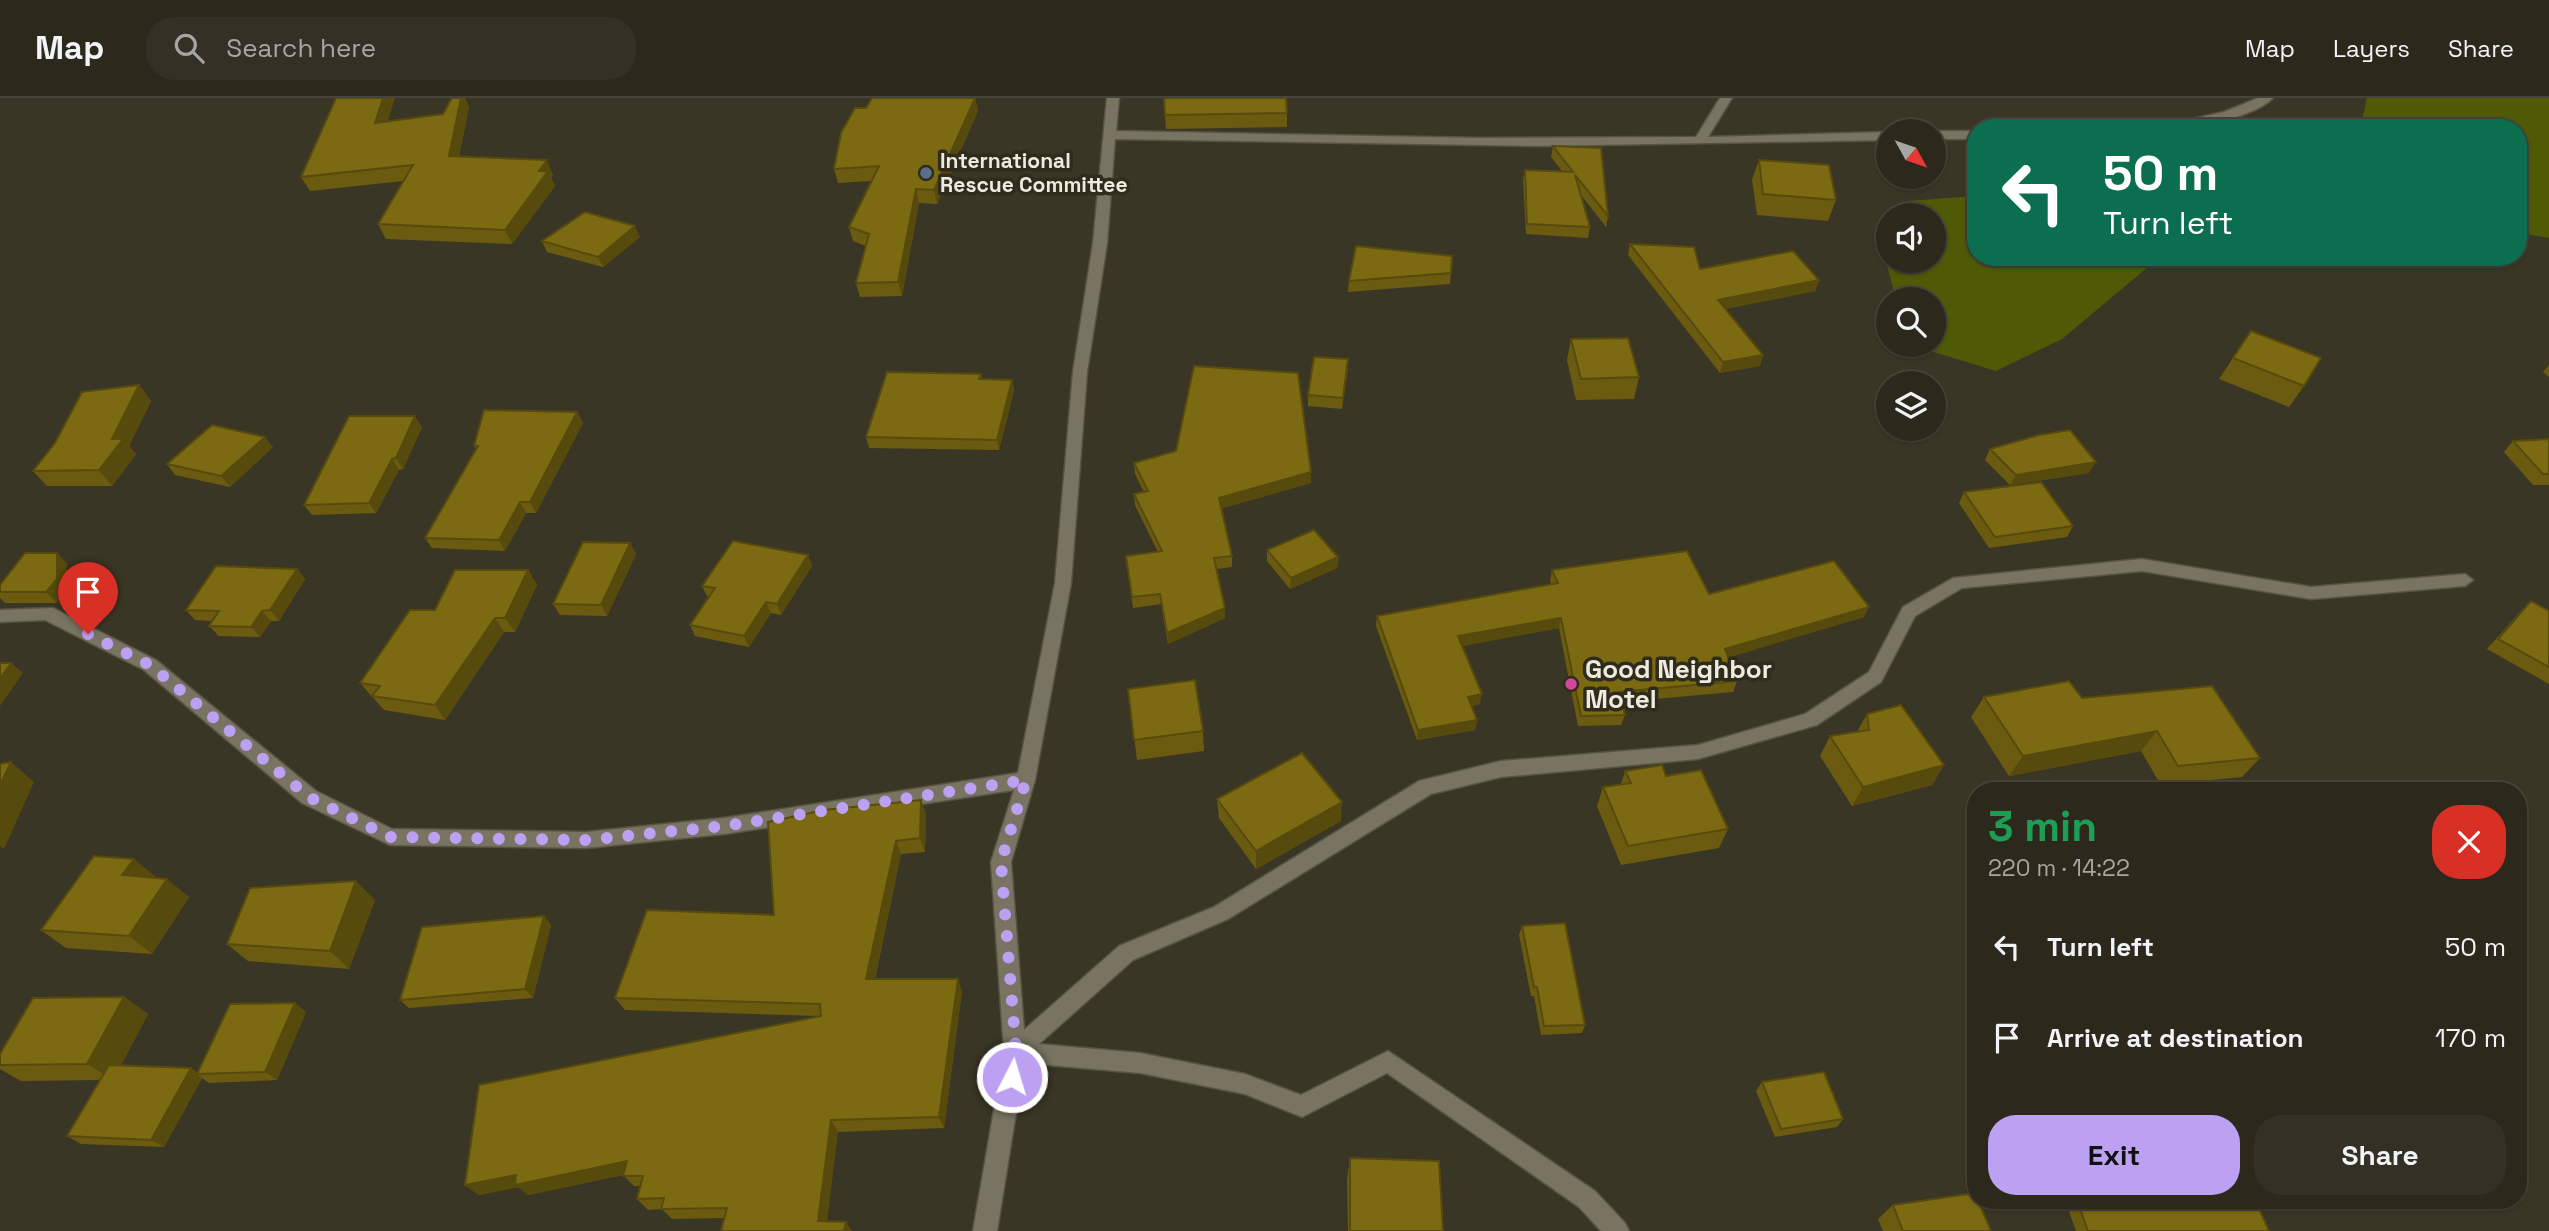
<!DOCTYPE html>
<meta charset="utf-8">
<style>
:root{--surface:#2c281c;--page:#343025;--text:#f1f3f6;--muted:#a6a6a3;--line:#48443b;--accent:#bca0f2}
body{margin:0;font-family:"Space Grotesk",sans-serif;background:var(--page);color:var(--text);height:100vh;display:flex;flex-direction:column;font-size:26px;white-space:nowrap}
*{box-sizing:border-box;margin:0}
p{font-size:23px;color:var(--muted)}
.icon{flex:none;width:38px;height:38px;fill:none;stroke:currentColor;stroke-width:2;stroke-linecap:round;stroke-linejoin:round}
.map{position:relative;flex:1;overflow:hidden}
.details{position:absolute;left:1967px;top:684px;width:560px;height:427px;display:flex;flex-direction:column;background:var(--surface);border-radius:28px;box-shadow:0 2px 5px #0004,0 0 0 2px var(--line)}
.details>*{flex:none}
.hud{position:absolute;left:1967px;top:21px;width:560px;height:147px;border-radius:28px;box-shadow:0 2px 5px #0004,0 0 0 2px var(--line);background:#0b6e4f;color:#fff;overflow:hidden}
.needle{width:46px;rotate:130deg}
.buttons{position:absolute;left:1876px;top:21px;display:grid;gap:14px}
.buttons a{display:grid;place-items:center;width:70px;height:70px;border-radius:50%;background:var(--surface);box-shadow:0 2px 5px #0004,0 0 0 2px var(--line);font-size:35px}
.pin{position:absolute;display:grid;place-items:center;width:60px;height:60px;color:#fff;margin:-72px -30px;border-radius:50% 50% 50% 0;rotate:-45deg;box-shadow:0 0 7px #0007}
.pin .icon{rotate:45deg}
.me{position:absolute;width:77px;margin:-38px;rotate:5deg;stroke-linejoin:round;filter:drop-shadow(0 0 5px #0008)}
.turn{display:flex;align-items:center;gap:24px;height:147px;padding:0 21px;font-size:32px}
.turn .icon{width:91px;height:91px;stroke-width:2.5}
.turn b{display:block;font-size:49px;line-height:60px}
.round{display:grid;place-items:center;flex:none;width:74px;height:74px;border-radius:28px;background:var(--page)}
.head{display:flex;align-items:center;justify-content:space-between;height:119px;padding:0 21px}
h1{font-size:42px;font-weight:800;line-height:52px;color:#1e9e55}
.primary-button{display:flex;gap:14px;margin-top:auto;padding:14px 21px}
.primary-button a{flex:1;height:80px;border-radius:28px;background:var(--accent);color:#111;font-size:28px;font-weight:800;line-height:80px;text-align:center}
.primary-button a+a{background:var(--page);color:var(--text)}
ul{padding:0;list-style:none}
li{display:flex;align-items:center;gap:21px;height:91px;padding:0 21px}
li div{flex:1}
li b{display:block;font-size:26px}
li em{font-style:normal}
header{display:flex;align-items:center;gap:42px;box-sizing:border-box;height:98px;padding:0 35px;background:var(--surface);border-bottom:2px solid var(--line)}
header strong{font-size:33px}
nav{display:flex;gap:38px;margin-inline-start:auto;font-size:24px}
.search{width:490px;height:63px;background:var(--page);display:flex;align-items:center;gap:18px;box-sizing:border-box;padding:0 24px;border-radius:28px;color:var(--muted);font-size:26px}
.map>svg:first-child{display:block}
.green{fill:#4f5a07}
.lines{fill:none;stroke-linecap:round;stroke-linejoin:round}
.minor-casing{stroke:#575344;stroke-width:3}
.minor{fill:#787461;fill-rule:evenodd}
.wall{fill:#6b5b10}
.shaded-wall{fill:#574a0d}
.building{fill:#7c6a13;stroke:#574a0d;stroke-width:2}
.route{stroke:#bca0f2;stroke-width:12;stroke-dasharray:0 21.6}
.service-dot{fill:#5c6f8a;stroke:#302c1b;stroke-width:2.5}
.hotel-dot{fill:#d1479c;stroke:#302c1b;stroke-width:2.5}
.labels{text-anchor:middle;stroke-width:7;stroke-linejoin:round;paint-order:stroke}
.far-poi-label{font-size:21px;font-weight:bold;fill:#edebe0;stroke:#302c1b;text-anchor:start}
.poi-label{font-size:26px;font-weight:bold;fill:#edebe0;stroke:#302c1b;text-anchor:start}
</style>
<header>
<strong>Map</strong>
<div class="search"><svg class="icon" aria-label="search" viewBox="0 0 24 24"><circle cx="10" cy="10" r="6"/><path d="M15 15l6 6"/></svg>Search here</div>
<nav><a>Map</a><a>Layers</a><a>Share</a></nav>
</header>
<div class="map">
<svg width="2549" height="1133" viewBox="0 0 2549 1133">
<rect width="100%" height="100%" fill="#3a3625"/>
<!-- green -->
<path class="green" d="M 2367,0 L 2549,0 L 2549,140 L 2518,135 L 2518,30 L 2360,30 Z
M 1976,98 L 1976,159 L 2160,159 L 2062,241 L 1996,273 L 1911,247 L 1934,247 L 1934,201 L 1896,201 L 1885,160 L 1888,151 L 1888,163 L 1934,163 L 1934,117 L 1901,117 L 1907,103 Z"/>
<g class="lines">
<!-- minor casing -->
<g class="minor-casing">
<path id="minor" d="M 1107,0 L 1119,0 L 1116,33 L 1480,40 L 1696,39 L 1720,0 L 1732,0 L 1708,39 L 1888,34 L 1888,42 L 1538,48 L 1115,41 L 1107,145 L 1087,274 L 1071,485 L 1035,682 L 1011,764 L 1024,932 L 1119,848 L 1214,809 L 1419,683 L 1501,663 L 1698,647 L 1805,616 L 1869,574 L 1903,509 L 1953,480 L 2142,461 L 2311,489 L 2465,476 L 2473,482 L 2465,488 L 2311,501 L 2142,473 L 1962,490 L 1915,518 L 1881,584 L 1817,627 L 1698,661 L 1501,679 L 1431,696 L 1228,821 L 1133,862 L 1039,946 L 1140,955 L 1245,976 L 1301,997 L 1388,953 L 1595,1093 L 1625,1125 L 1629,1133 L 1601,1133 L 1579,1109 L 1387,975 L 1302,1019 L 1245,996 L 1140,975 L 1024,965 L 997,1133 L 973,1133 L 1004,954 L 991,764 L 1014,692 L 724,736 L 586,750 L 390,747 L 302,705 L 144,572 L 45,522 L 0,524 L 0,512 L 53,510 L 156,562 L 316,693 L 392,731 L 586,734 L 724,720 L 1018,675 L 1055,485 L 1073,274 L 1093,145 Z
M 2258,0 L 2273,0 C 2248,24 2186,30 2152,30 L 2224,14 Z
M 1934,33 L 1976,33 L 1976,41 L 1934,41 Z"/>
</g>
<!-- minor -->
<use href="#minor" class="minor"/>
</g>
<!-- wall -->
<path class="wall" d="M 452,0 L 465,0 L 469,9 L 459,58 L 553,77 L 551,80 L 555,88 L 512,146 L 386,141 L 378,126 L 403,83 L 310,93 L 301,79 L 388,23 L 443,16 Z
M 975,0 L 978,13 L 937,106 L 919,105 L 902,198 L 860,199 L 856,185 L 866,148 L 853,143 L 849,129 L 871,83 L 838,85 L 834,71 L 866,10 Z
M 1164,0 L 1287,15 L 1287,29 L 1166,31 Z
M 1553,48 L 1608,118 L 1606,129 L 1581,97 L 1590,129 L 1588,140 L 1526,136 L 1523,82 L 1525,72 L 1562,73 L 1551,59 Z
M 1759,62 L 1836,102 L 1828,123 L 1757,117 L 1752,82 Z
M 640,139 L 603,169 L 547,154 L 542,143 Z
M 1630,146 L 1700,171 L 1819,182 L 1815,193 L 1725,211 L 1763,257 L 1760,268 L 1720,275 L 1628,157 Z
M 1451,175 L 1450,186 L 1348,194 L 1349,183 Z
M 2251,233 L 2304,288 L 2289,309 L 2219,281 Z
M 1571,241 L 1639,279 L 1634,301 L 1576,302 L 1567,262 Z
M 1348,261 L 1342,311 L 1308,308 L 1308,297 Z
M 2549,267 L 2549,279 L 2543,274 Z
M 981,276 L 982,281 L 1012,282 L 1014,293 L 999,352 L 869,350 L 866,339 Z
M 139,287 L 151,303 L 129,348 L 136,356 L 112,388 L 47,388 L 33,373 Z
M 577,314 L 583,325 L 536,415 L 526,415 L 505,453 L 432,450 L 425,440 L 476,351 L 474,348 Z
M 422,329 L 403,371 L 399,372 L 376,415 L 312,417 L 304,407 Z
M 2549,341 L 2549,387 L 2533,387 L 2504,354 L 2513,343 Z
M 273,349 L 230,389 L 175,377 L 167,366 Z
M 1990,351 L 2089,375 L 2010,387 L 1985,362 Z
M 1134,365 L 1311,374 L 1311,385 L 1222,410 L 1232,458 L 1232,469 L 1217,471 L 1225,510 L 1225,520 L 1168,546 L 1161,506 L 1133,510 L 1126,458 L 1158,454 L 1135,407 L 1134,396 L 1144,394 L 1135,376 Z
M 1964,394 L 2073,428 L 2067,439 L 1989,450 L 1959,405 Z
M 630,445 L 636,456 L 607,518 L 560,517 L 553,506 Z
M 1267,452 L 1338,459 L 1337,470 L 1290,491 L 1267,463 Z
M 57,455 L 67,466 L 67,491 L 57,505 L 5,505 L 0,500 L 0,487 Z
M 808,457 L 812,468 L 781,517 L 771,515 L 749,549 L 695,538 L 690,527 L 709,499 L 707,498 L 702,488 Z
M 297,471 L 305,481 L 279,523 L 271,523 L 260,539 L 219,538 L 209,528 L 212,523 L 195,522 L 186,512 Z
M 528,472 L 537,487 L 515,534 L 504,534 L 445,622 L 384,612 L 360,585 L 435,512 Z
M 1552,472 L 1709,496 L 1864,519 L 1728,559 L 1737,583 L 1733,594 L 1621,604 L 1625,617 L 1621,627 L 1578,628 L 1559,530 L 1462,548 L 1480,606 L 1472,608 L 1477,622 L 1475,632 L 1417,642 L 1376,528 L 1377,518 L 1551,486 L 1550,483 Z
M 2531,503 L 2549,513 L 2549,586 L 2487,551 L 2520,514 Z
M 1128,591 L 1203,633 L 1204,653 L 1137,662 Z
M 1984,599 L 2082,600 L 2260,660 L 2242,679 L 2161,687 L 2141,653 L 2009,678 L 1971,619 Z
M 1867,616 L 1944,667 L 1932,687 L 1852,708 L 1820,658 L 1830,638 L 1857,634 Z
M 1625,673 L 1666,678 L 1728,731 L 1719,750 L 1621,767 L 1597,708 L 1603,689 L 1621,686 Z
M 1217,701 L 1341,723 L 1256,771 L 1219,720 Z
M 926,716 L 925,754 L 901,756 L 875,881 L 962,893 L 944,1030 L 838,1034 L 725,1120 L 672,1121 L 662,1111 L 648,1112 L 637,1101 L 640,1088 L 634,1088 L 623,1077 L 528,1097 L 518,1089 L 479,1097 L 465,1087 L 818,918 L 625,912 L 615,900 L 774,817 Z
M 1975,753 L 1976,753 L 1976,781 L 1968,762 Z
M 156,779 L 189,799 L 152,856 L 66,850 L 41,832 Z
M 375,802 L 349,871 L 248,863 L 227,846 Z
M 544,818 L 551,827 L 533,900 L 409,910 L 400,902 Z
M 1522,828 L 1585,927 L 1582,935 L 1541,937 L 1534,898 L 1531,898 L 1519,837 Z
M 124,899 L 148,916 L 121,967 L 191,970 L 198,975 L 306,914 L 277,982 L 209,985 L 202,980 L 164,1049 L 81,1046 L 67,1038 L 100,982 L 21,983 L 0,971 L 0,956 Z
M 1762,984 L 1843,1021 L 1837,1029 L 1775,1039 L 1756,993 Z
M 1350,1060 L 1443,1133 L 1348,1133 L 1347,1082 Z
M 2065,1102 L 2153,1102 L 2156,1111 L 2269,1133 L 2076,1133 Z
M 1893,1107 L 1991,1133 L 1883,1133 L 1878,1121 Z"/>
<!-- shaded-wall -->
<path class="shaded-wall" d="M 383,0 L 395,0 L 383,39 L 375,25 Z
M 461,0 L 465,0 L 469,9 L 456,73 L 449,58 Z
M 975,0 L 978,13 L 937,106 L 934,92 Z
M 547,62 L 553,77 L 551,80 L 555,88 L 512,146 L 505,132 L 539,73 Z
M 916,91 L 919,105 L 902,198 L 898,184 Z
M 635,128 L 640,139 L 603,169 L 598,159 Z
M 1819,182 L 1815,193 L 1715,213 L 1718,202 Z
M 1763,257 L 1760,268 L 1720,275 L 1723,264 Z
M 1348,261 L 1348,272 L 1342,311 L 1343,300 Z
M 1012,282 L 1014,293 L 999,352 L 997,342 Z
M 139,287 L 151,303 L 129,348 L 136,356 L 112,388 L 99,372 L 112,341 Z
M 577,314 L 583,325 L 536,415 L 530,404 Z
M 415,318 L 422,329 L 403,371 L 396,360 Z
M 265,339 L 273,349 L 230,389 L 221,378 Z
M 392,361 L 399,372 L 376,415 L 369,405 Z
M 2096,364 L 2089,375 L 2010,387 L 2016,377 Z
M 1311,374 L 1311,385 L 1220,411 L 1219,400 Z
M 520,404 L 526,415 L 505,453 L 499,442 Z
M 630,445 L 636,456 L 607,518 L 601,507 Z
M 57,455 L 67,466 L 67,491 L 57,505 L 46,494 Z
M 808,457 L 812,468 L 781,517 L 777,506 Z
M 1338,459 L 1337,470 L 1290,491 L 1291,480 Z
M 297,471 L 305,481 L 279,523 L 270,512 Z
M 528,472 L 537,487 L 515,534 L 505,520 Z
M 766,504 L 771,515 L 749,549 L 744,538 Z
M 1869,509 L 1864,519 L 1721,562 L 1725,551 Z
M 1225,510 L 1225,520 L 1168,546 L 1167,535 Z
M 262,513 L 271,523 L 260,539 L 251,529 Z
M 495,520 L 504,534 L 445,622 L 435,607 Z
M 1561,520 L 1559,530 L 1457,549 L 1458,538 Z
M 11,565 L 23,575 L 0,608 L 0,581 Z
M 1482,596 L 1480,606 L 1466,609 L 1468,599 Z
M 1477,622 L 1475,632 L 1417,642 L 1418,632 Z
M 2157,633 L 2141,653 L 2009,678 L 2023,658 Z
M 11,664 L 34,684 L 4,751 L 0,748 L 0,687 Z
M 1944,667 L 1932,687 L 1852,708 L 1863,689 Z
M 921,702 L 926,716 L 925,754 L 920,740 Z
M 1342,704 L 1341,723 L 1256,771 L 1256,753 Z
M 896,743 L 901,756 L 872,893 L 866,881 Z
M 134,761 L 156,779 L 145,796 L 122,777 Z
M 167,781 L 189,799 L 152,856 L 129,838 Z
M 356,783 L 375,802 L 349,871 L 330,853 Z
M 544,818 L 551,827 L 533,900 L 525,891 Z
M 958,881 L 962,893 L 944,1030 L 939,1019 Z
M 124,899 L 148,916 L 113,982 L 87,966 Z
M 295,905 L 306,914 L 277,982 L 265,974 Z
M 191,970 L 201,976 L 197,976 L 202,980 L 164,1049 L 151,1042 Z
M 831,1022 L 838,1034 L 826,1133 L 818,1123 Z
M 627,1063 L 637,1074 L 528,1097 L 518,1089 L 479,1097 L 465,1087 L 516,1077 Z
M 846,1124 L 852,1133 L 844,1133 Z"/>
<!-- building -->
<path class="building" d="M 336,0 L 383,0 L 375,25 L 443,16 L 452,0 L 461,0 L 449,58 L 547,62 L 539,73 L 548,73 L 505,132 L 378,126 L 413,67 L 301,79 Z
M 872,0 L 975,0 L 934,92 L 916,91 L 898,184 L 856,185 L 869,136 L 849,129 L 879,68 L 834,71 L 841,35 L 855,10 L 866,10 Z
M 1164,0 L 1286,0 L 1287,15 L 1165,17 Z
M 1553,48 L 1601,50 L 1608,118 L 1575,77 L 1590,129 L 1527,126 L 1525,72 L 1573,74 Z
M 1759,62 L 1829,67 L 1836,102 L 1763,96 Z
M 585,114 L 635,128 L 598,159 L 542,143 Z
M 1630,146 L 1694,149 L 1700,171 L 1793,153 L 1819,182 L 1718,202 L 1763,257 L 1723,264 Z
M 1356,148 L 1452,158 L 1451,175 L 1349,183 Z
M 2251,233 L 2321,260 L 2304,288 L 2233,260 Z
M 1628,240 L 1639,279 L 1581,281 L 1571,241 Z
M 1314,259 L 1348,261 L 1343,300 L 1308,297 Z
M 1194,268 L 1298,275 L 1311,374 L 1219,400 L 1232,458 L 1214,460 L 1225,510 L 1167,535 L 1160,496 L 1132,499 L 1126,458 L 1162,453 L 1134,396 L 1148,393 L 1134,365 L 1176,353 Z
M 887,274 L 981,276 L 979,281 L 1012,282 L 997,342 L 866,339 Z
M 139,287 L 112,341 L 123,341 L 99,372 L 33,373 L 55,345 L 82,294 Z
M 484,312 L 577,314 L 530,404 L 520,404 L 499,442 L 425,440 L 478,348 L 474,348 Z
M 349,318 L 415,318 L 396,360 L 392,361 L 369,405 L 304,407 Z
M 212,327 L 265,339 L 221,378 L 167,366 Z
M 2070,332 L 2096,364 L 2016,377 L 1990,351 L 2039,337 Z
M 2549,341 L 2549,376 L 2543,376 L 2513,343 Z
M 2041,384 L 2073,428 L 1995,439 L 1964,394 Z
M 1314,432 L 1338,459 L 1291,480 L 1267,452 Z
M 733,443 L 808,457 L 777,506 L 766,504 L 744,538 L 690,527 L 715,490 L 702,488 Z
M 583,444 L 630,445 L 601,507 L 553,506 Z
M 1687,453 L 1709,496 L 1834,463 L 1869,509 L 1725,551 L 1737,583 L 1619,594 L 1625,617 L 1581,618 L 1561,520 L 1458,538 L 1482,596 L 1468,599 L 1477,622 L 1418,632 L 1377,518 L 1558,485 L 1552,472 Z
M 25,455 L 57,455 L 57,481 L 46,494 L 0,494 L 0,487 Z
M 216,468 L 297,471 L 270,512 L 262,513 L 251,529 L 209,528 L 219,513 L 186,512 Z
M 455,472 L 528,472 L 505,520 L 495,520 L 435,607 L 372,598 L 380,588 L 360,585 L 410,512 L 435,512 Z
M 2531,503 L 2549,513 L 2549,569 L 2498,541 Z
M 0,565 L 11,565 L 0,581 Z
M 1195,582 L 1203,633 L 1134,642 L 1128,591 Z
M 2069,583 L 2082,600 L 2212,588 L 2260,660 L 2178,668 L 2157,633 L 2023,658 L 1984,599 Z
M 1901,607 L 1944,667 L 1863,689 L 1830,638 L 1869,632 L 1867,616 Z
M 1302,655 L 1342,704 L 1256,753 L 1217,701 Z
M 11,664 L 0,687 L 0,666 Z
M 1662,667 L 1666,678 L 1701,672 L 1728,731 L 1628,748 L 1603,689 L 1631,685 L 1625,673 Z
M 921,702 L 920,740 L 896,743 L 866,881 L 958,881 L 939,1019 L 831,1022 L 818,1123 L 846,1124 L 844,1133 L 721,1133 L 727,1110 L 661,1111 L 664,1100 L 637,1101 L 643,1078 L 623,1078 L 627,1063 L 515,1087 L 516,1077 L 465,1087 L 479,987 L 821,918 L 820,906 L 615,900 L 647,812 L 774,817 L 768,724 L 824,712 Z
M 94,758 L 134,761 L 122,777 L 167,781 L 129,838 L 41,832 Z
M 356,783 L 330,853 L 227,846 L 250,790 Z
M 544,818 L 525,891 L 400,902 L 422,829 Z
M 1565,825 L 1585,927 L 1544,928 L 1537,889 L 1534,889 L 1522,828 Z
M 124,899 L 87,966 L 0,967 L 0,956 L 33,900 Z
M 295,905 L 265,974 L 197,976 L 230,906 Z
M 109,967 L 191,970 L 151,1042 L 67,1038 Z
M 1824,974 L 1843,1021 L 1781,1031 L 1762,984 Z
M 1350,1060 L 1439,1063 L 1443,1133 L 1350,1133 Z
M 1975,1095 L 1976,1102 L 1978,1102 L 1991,1133 L 1903,1133 L 1893,1107 Z
M 2077,1102 L 2153,1102 L 2156,1111 L 2257,1106 L 2269,1133 L 2088,1133 Z"/>
<g class="lines">
<!-- route -->
<path class="route" d="M 88,536 L 150,567 L 309,699 L 390,739 L 586,742 L 724,728 L 1026,682 L 1001,764 L 1016,954 L 1012,979"/>
</g>
<!-- markers -->
<circle class="service-dot" cx="926" cy="75" r="7"/>
<circle class="hotel-dot" cx="1571" cy="586" r="7"/>
<g class="labels">
<!-- far-poi labels -->
<g class="far-poi-label">
<text x="940" y="70">International<tspan x="940" dy="24">Rescue Committee</tspan></text>
</g>
<!-- poi labels -->
<g class="poi-label">
<text x="1585" y="580">Good Neighbor<tspan x="1585" dy="30">Motel</tspan></text>
</g>
</g>
</svg>
<div class="buttons">
<a><svg class="needle" viewBox="-14 -14 28 28"><path d="M0-13l5 13h-10z" fill="#e53935"/><path d="M0 13l5-13h-10z" fill="#a6a6a3"/></svg></a>
<a><svg class="icon" aria-label="sound" viewBox="0 0 24 24"><path d="M4 9h4l5-4v14l-5-4H4zM17 9q2 3 0 6"/></svg></a>
<a><svg class="icon" aria-label="search" viewBox="0 0 24 24"><circle cx="10" cy="10" r="6"/><path d="M15 15l6 6"/></svg></a>
<a><svg class="icon" aria-label="layers" viewBox="0 0 24 24"><path d="M12 4l9 5-9 5-9-5zM3 14l9 5 9-5"/></svg></a>
</div>
<div class="pin" style="left:88px;top:536px;background:#d93025"><svg class="icon" aria-label="arrive" viewBox="0 0 24 24"><path d="M6 21V4h12l-3 4 3 4H6"/></svg></div>
<svg class="me" style="left:1012px;top:979px" viewBox="-20 -20 40 40"><circle r="17" fill="#bca0f2" stroke="#fff" stroke-width="3"/><path d="M0-11L8 9 0 5-8 9z" fill="#fff"/></svg>
<div class="hud">
<div class="turn"><svg class="icon" aria-label="left" viewBox="0 0 24 24"><path d="M17 20v-9H6M10 6l-5 5 5 5"/></svg><div><b>50 m</b>Turn left</div></div>
</div>
<section class="details">
<div class="head"><div><h1>3 min</h1><p>220 m · 14:22</p></div><a class="round" style="background:#d93025;color:#fff"><svg class="icon" aria-label="close" viewBox="0 0 24 24"><path d="M6 6l12 12M18 6L6 18"/></svg></a></div>
<ul>
<li><svg class="icon" aria-label="left" viewBox="0 0 24 24"><path d="M17 20v-9H6M10 6l-5 5 5 5"/></svg><div><b>Turn left</b></div><em>50 m</em></li>
<li><svg class="icon" aria-label="arrive" viewBox="0 0 24 24"><path d="M6 21V4h12l-3 4 3 4H6"/></svg><div><b>Arrive at destination</b></div><em>170 m</em></li>
</ul>
<div class="primary-button"><a>Exit</a><a>Share</a></div>
</section>
</div>
